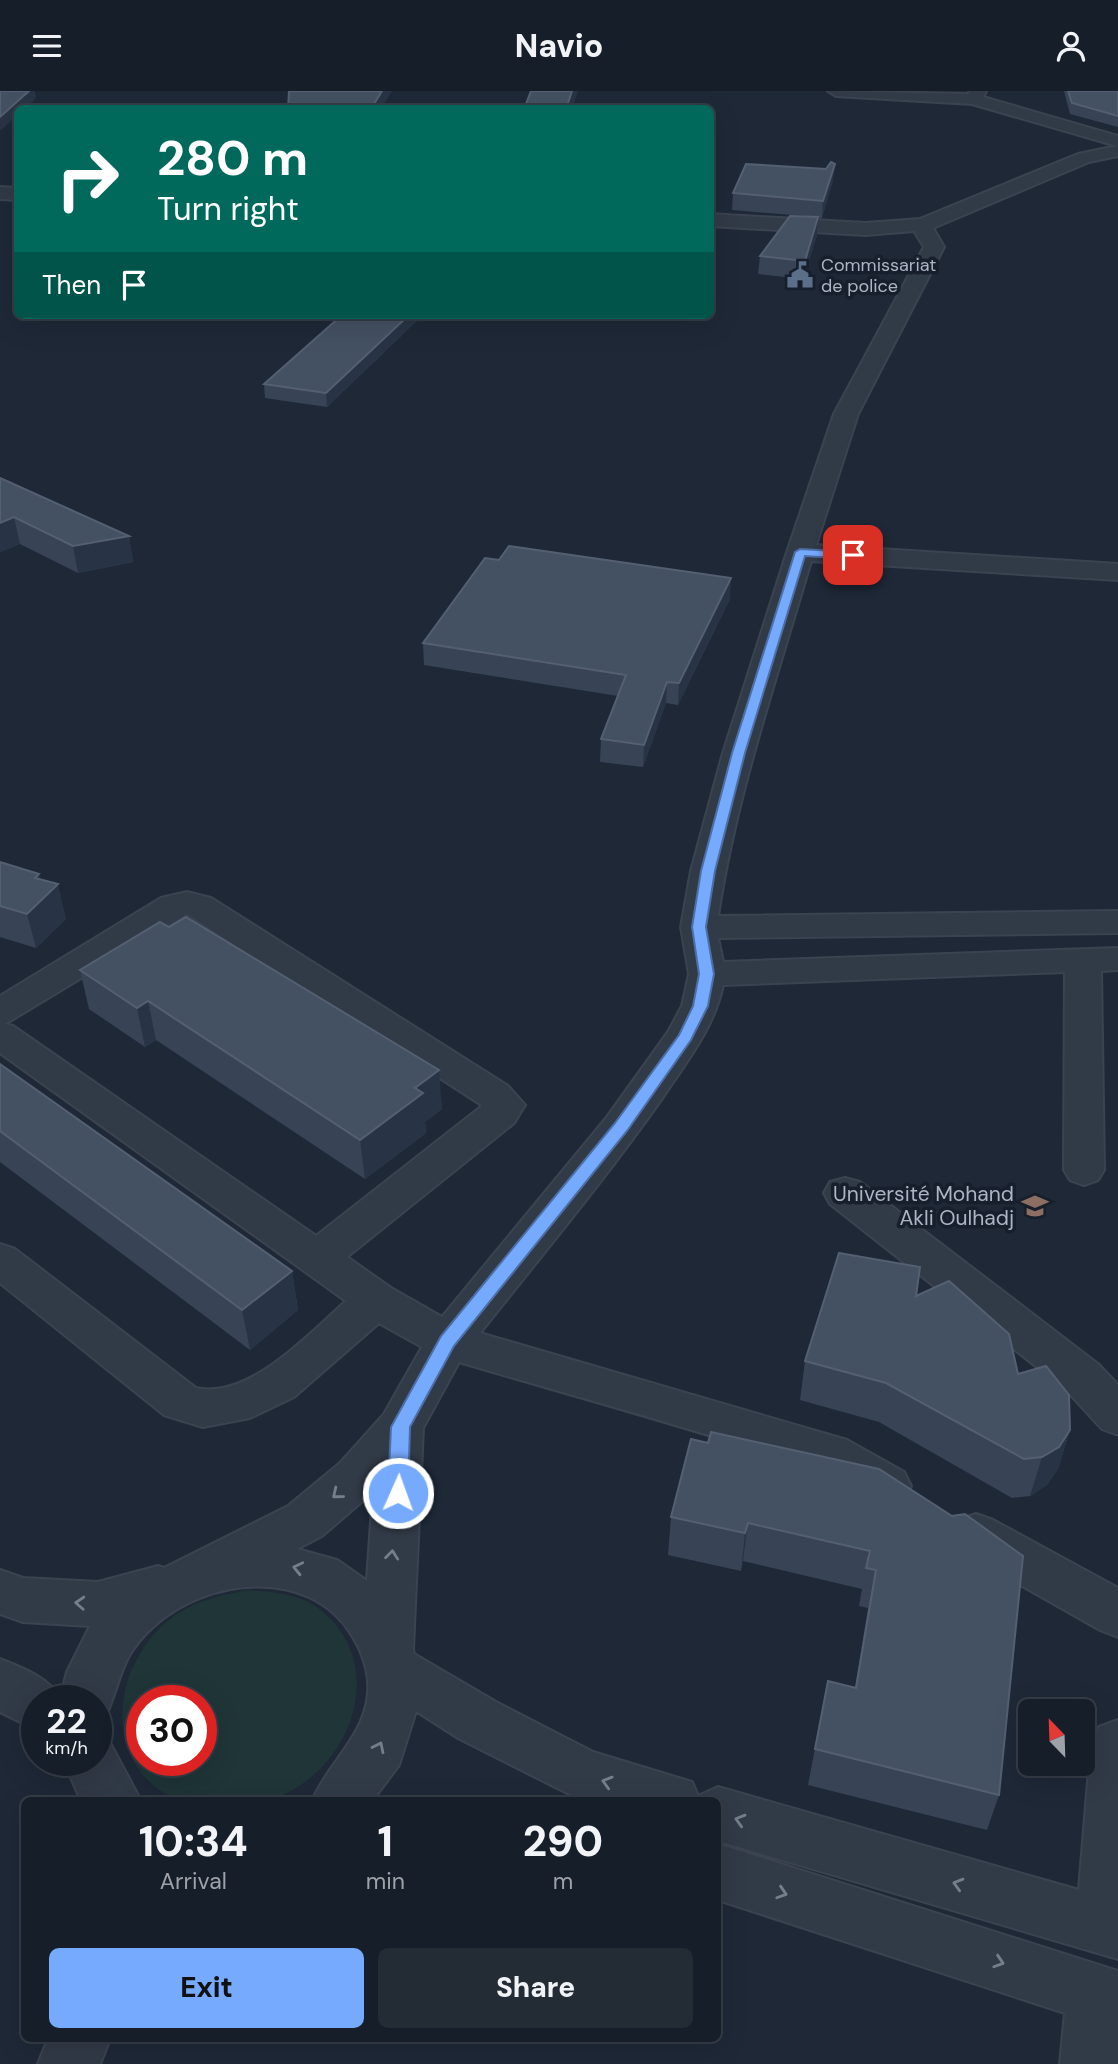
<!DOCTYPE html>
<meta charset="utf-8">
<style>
:root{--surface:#161e29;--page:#232b35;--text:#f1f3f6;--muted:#9ea2a8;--line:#353c46;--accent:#76aaff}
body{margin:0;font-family:"DM Sans",sans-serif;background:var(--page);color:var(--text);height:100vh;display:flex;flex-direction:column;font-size:26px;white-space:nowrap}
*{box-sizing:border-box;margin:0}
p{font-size:23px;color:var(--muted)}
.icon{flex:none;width:38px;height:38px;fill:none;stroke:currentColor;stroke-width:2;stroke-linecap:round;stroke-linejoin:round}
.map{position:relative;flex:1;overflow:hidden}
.panel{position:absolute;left:21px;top:1706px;width:700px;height:245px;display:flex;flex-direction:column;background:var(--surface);border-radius:10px;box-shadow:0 7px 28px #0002,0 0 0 2px var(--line)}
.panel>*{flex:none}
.top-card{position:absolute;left:14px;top:14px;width:700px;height:214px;border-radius:10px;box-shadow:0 7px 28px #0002,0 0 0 2px var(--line);background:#00695c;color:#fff;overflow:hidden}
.needle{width:46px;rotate:337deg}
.buttons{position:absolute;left:1018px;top:1608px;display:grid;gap:14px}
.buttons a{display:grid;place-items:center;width:77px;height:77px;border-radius:10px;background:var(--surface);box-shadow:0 7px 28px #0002,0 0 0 2px var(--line);font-size:35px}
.speed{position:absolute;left:21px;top:1594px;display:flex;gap:14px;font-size:35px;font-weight:700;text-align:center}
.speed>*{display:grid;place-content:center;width:91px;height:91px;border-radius:50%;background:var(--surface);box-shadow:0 7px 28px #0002,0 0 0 2px var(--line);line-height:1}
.speed small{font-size:18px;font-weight:400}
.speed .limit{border:10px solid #d22;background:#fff;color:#111}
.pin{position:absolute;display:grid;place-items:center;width:60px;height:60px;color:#fff;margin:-30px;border-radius:14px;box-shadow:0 4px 10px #0006}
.me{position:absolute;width:77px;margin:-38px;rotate:2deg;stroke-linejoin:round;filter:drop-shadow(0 0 5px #0008)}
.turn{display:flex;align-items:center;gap:24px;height:147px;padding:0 28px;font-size:32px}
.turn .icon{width:91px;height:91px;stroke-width:2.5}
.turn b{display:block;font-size:49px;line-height:60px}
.then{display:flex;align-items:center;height:66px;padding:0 28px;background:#0003;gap:14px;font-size:26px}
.eta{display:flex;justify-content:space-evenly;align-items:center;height:119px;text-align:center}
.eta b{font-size:42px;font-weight:800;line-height:49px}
.primary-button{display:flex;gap:14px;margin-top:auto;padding:14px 28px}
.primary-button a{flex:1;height:80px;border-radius:10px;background:var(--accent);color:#111;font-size:28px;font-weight:800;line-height:80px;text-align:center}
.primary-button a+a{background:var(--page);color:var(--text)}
header{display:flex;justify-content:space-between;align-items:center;height:91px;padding:0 28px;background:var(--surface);font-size:32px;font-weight:800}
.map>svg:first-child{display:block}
.green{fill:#1f3538;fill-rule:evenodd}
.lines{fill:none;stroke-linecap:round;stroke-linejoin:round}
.minor-casing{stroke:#3b4351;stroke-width:4}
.minor{fill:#313a47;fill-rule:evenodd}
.wall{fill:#384456}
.shaded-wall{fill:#283445}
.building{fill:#445162;stroke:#546072;stroke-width:2}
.oneway{stroke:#747e8c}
.route{fill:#76aaff;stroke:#4d6ea6;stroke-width:2}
.labels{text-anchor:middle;stroke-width:7;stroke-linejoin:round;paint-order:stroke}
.far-poi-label{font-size:18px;fill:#abb5c5;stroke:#171f2c;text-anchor:start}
.poi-label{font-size:21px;fill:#abb5c5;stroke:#171f2c;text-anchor:end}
</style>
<header><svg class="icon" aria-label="menu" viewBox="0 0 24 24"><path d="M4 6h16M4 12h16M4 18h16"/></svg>Navio<svg class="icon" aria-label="person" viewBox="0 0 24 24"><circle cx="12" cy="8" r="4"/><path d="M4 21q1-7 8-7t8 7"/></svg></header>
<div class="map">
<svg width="1118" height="1973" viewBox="0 0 1118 1973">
<rect width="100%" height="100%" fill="#1e2837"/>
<!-- green -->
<path class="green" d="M 247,1499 C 270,1501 298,1502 318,1517 C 393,1573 350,1685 269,1709 C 255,1713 236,1710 222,1710 C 205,1710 184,1713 169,1705 C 97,1665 115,1564 177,1523 C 198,1509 222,1504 247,1499 ZM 142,1610 L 201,1610 L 201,1670 L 142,1670 Z"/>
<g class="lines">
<!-- minor casing -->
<g class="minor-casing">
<path id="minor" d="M 828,0 L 968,3 L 970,0 L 986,0 L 983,6 L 1118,45 L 1118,65 L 1089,71 L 933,137 L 944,156 L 858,323 L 816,454 L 1118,473 L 1118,489 L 811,470 C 777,587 736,704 718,825 L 1118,820 L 1118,842 L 718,847 L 723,871 L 1118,857 L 1118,879 L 1101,880 L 1104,1079 L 1098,1089 L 1084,1094 L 1070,1089 L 1064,1079 L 1065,881 L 723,894 C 714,937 687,970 663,1006 C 606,1087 542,1164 480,1242 L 847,1349 L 904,1381 L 911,1395 L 904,1409 C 867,1422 846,1389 813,1377 C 696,1338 577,1306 459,1271 L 423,1337 L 413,1558 L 414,1563 L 496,1611 L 593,1661 L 692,1691 L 698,1705 L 718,1696 L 1079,1799 L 1091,1654 L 1099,1636 L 1118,1629 L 1118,1868 L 718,1750 L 718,1710 L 583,1710 L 458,1647 L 416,1620 L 399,1674 L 372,1710 L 312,1710 C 328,1672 364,1646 368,1603 C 370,1583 362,1559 351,1543 C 308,1475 207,1487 154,1535 C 119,1566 122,1589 105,1627 L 96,1631 L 96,1610 L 37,1610 L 37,1639 L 0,1621 L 0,1568 C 20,1576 51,1587 60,1608 L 67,1581 L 90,1535 L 23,1531 L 0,1523 L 0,1479 L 23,1487 L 98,1491 L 158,1475 L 164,1477 L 288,1415 L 340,1372 L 384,1323 L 422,1256 L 379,1232 L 294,1306 L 250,1327 L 203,1336 L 164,1324 L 0,1192 L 0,1153 L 15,1158 L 196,1297 C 249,1309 310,1242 346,1210 L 0,962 L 0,905 L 161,807 L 187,801 L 211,807 L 508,995 L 525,1014 L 514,1032 L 347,1166 L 391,1197 L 442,1226 L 607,1026 L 668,941 L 682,915 L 689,883 L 681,836 L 691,780 L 723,662 L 787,461 L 834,323 L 924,156 L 914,140 L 865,144 L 710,135 L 710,123 L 865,132 L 920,128 L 1078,63 L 1117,55 L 972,13 L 836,5 ZM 187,823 L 480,1013 L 482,1015 L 316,1145 L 13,935 L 5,933 ZM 373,1401 L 367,1490 L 337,1469 L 297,1458 L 322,1445 Z
M 0,96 L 18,97 L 18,109 L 0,108 Z
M 845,1087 L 860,1091 L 1098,1273 L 1118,1294 L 1118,1344 L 1102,1338 L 1066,1299 L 830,1113 L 824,1102 L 830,1091 Z
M 976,1423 L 993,1429 L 1118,1497 L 1118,1546 L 1100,1539 L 959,1459 L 952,1444 L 959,1429 Z
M 96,1646 L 110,1652 L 141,1710 L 81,1710 L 64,1670 L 96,1670 Z
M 718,1753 L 1118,1880 L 1118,1973 L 1060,1973 L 1065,1922 L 718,1809 Z
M 48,1948 L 110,1948 L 100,1973 L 38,1973 Z"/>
</g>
<!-- minor -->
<use href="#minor" class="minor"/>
</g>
<!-- wall -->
<path class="wall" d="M 1064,0 L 1118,0 L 1118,36 L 1070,23 Z
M 833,89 L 822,127 L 818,127 L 817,144 L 803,188 L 758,183 L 760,165 L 817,126 L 732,119 L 733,102 Z
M 342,224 L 423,224 L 327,316 L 265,307 L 264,293 Z
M 0,387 L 129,445 L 133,471 L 78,482 L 20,453 L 0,461 Z
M 730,508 L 678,614 L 666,612 L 643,676 L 600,671 L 601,648 L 618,605 L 424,574 L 423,552 Z
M 0,771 L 40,788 L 66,828 L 36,857 L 0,846 Z
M 80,879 L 442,1018 L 425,1031 L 426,1042 L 365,1088 L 156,949 L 145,956 L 89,918 Z
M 0,973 L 292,1180 L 298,1219 L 250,1259 L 0,1071 Z
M 916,1205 L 1018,1283 L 1070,1339 L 1058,1378 L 1047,1394 L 1030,1405 L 1012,1407 L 879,1331 L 800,1309 L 805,1270 Z
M 708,1352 L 879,1378 L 999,1704 L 987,1739 L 808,1694 L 828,1590 L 855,1596 L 868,1517 L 859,1515 L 862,1498 L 743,1470 L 741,1480 L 668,1464 L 671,1426 Z"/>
<!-- shaded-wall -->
<path class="shaded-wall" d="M 29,0 L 35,0 L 36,7 L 25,18 L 18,18 L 18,24 L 0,40 L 0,26 Z
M 382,0 L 392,0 L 381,18 L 371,18 Z
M 572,0 L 578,0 L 572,18 L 566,18 Z
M 835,73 L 833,89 L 822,127 L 823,110 Z
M 818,126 L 817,144 L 803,188 L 805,170 Z
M 409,224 L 423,224 L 327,316 L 326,302 Z
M 14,426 L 20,453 L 0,461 L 0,432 Z
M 129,445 L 133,471 L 78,482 L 73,455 Z
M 731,487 L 730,508 L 678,614 L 679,592 Z
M 667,591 L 666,612 L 643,676 L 644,654 Z
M 39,783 L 45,806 L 58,793 L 66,828 L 36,857 L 27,823 L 35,787 Z
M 148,910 L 156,949 L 145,956 L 137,917 Z
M 439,979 L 442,1018 L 425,1031 L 426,1042 L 365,1088 L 360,1049 L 415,997 Z
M 292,1180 L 298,1219 L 250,1259 L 242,1219 Z
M 1070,1339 L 1058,1378 L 1047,1394 L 1030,1405 L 1042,1366 Z
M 748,1432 L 743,1470 L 741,1480 L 745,1442 Z"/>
<!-- building -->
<path class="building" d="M 0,0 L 29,0 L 0,26 Z
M 289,0 L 382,0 L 371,18 L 288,18 Z
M 531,0 L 572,0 L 566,18 L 524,18 Z
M 1068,0 L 1118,0 L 1118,25 L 1072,12 Z
M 831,71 L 835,73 L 823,110 L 733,102 L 746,73 L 826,78 Z
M 790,125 L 818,126 L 805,170 L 760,165 Z
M 342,224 L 409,224 L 326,302 L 264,293 Z
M 0,387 L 129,445 L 73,455 L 14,426 L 0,432 Z
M 509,455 L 731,487 L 679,592 L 667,591 L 644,654 L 601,648 L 626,584 L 423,552 L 485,467 L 499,469 Z
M 0,771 L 39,783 L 35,787 L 58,793 L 27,823 L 0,815 Z
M 186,826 L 439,979 L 415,997 L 423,1002 L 360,1049 L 148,910 L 137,917 L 80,879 L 160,831 L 169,836 Z
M 0,973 L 292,1180 L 242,1219 L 0,1040 Z
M 839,1162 L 920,1176 L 916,1205 L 949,1190 L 1009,1243 L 1018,1283 L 1046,1275 L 1069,1304 L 1070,1339 L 1059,1356 L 1042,1366 L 1024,1368 L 886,1292 L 805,1270 Z
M 711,1341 L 879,1378 L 952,1425 L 965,1423 L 1023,1465 L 999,1704 L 815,1658 L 828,1590 L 856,1597 L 876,1479 L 866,1477 L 870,1460 L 748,1432 L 745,1442 L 671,1426 L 691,1348 L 708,1352 Z"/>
<!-- one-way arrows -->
<defs><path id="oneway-chevron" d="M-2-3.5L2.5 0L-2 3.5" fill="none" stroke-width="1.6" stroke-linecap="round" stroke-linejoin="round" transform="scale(1.75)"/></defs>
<g class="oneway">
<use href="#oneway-chevron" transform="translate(337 1403) rotate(141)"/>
<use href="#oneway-chevron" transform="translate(392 1464) rotate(-84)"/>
<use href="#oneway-chevron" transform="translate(298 1477) rotate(-167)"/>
<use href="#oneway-chevron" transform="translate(80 1512) rotate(-177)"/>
<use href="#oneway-chevron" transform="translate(379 1656) rotate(-64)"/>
<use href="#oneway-chevron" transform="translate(607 1691) rotate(-164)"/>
<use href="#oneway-chevron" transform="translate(740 1729) rotate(-164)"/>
<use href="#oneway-chevron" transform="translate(958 1793) rotate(-164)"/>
<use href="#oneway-chevron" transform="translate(782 1802) rotate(18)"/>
<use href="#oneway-chevron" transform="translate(999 1871) rotate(18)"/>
</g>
<!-- route -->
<path class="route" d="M 800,458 L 853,461 L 859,464 L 853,468 L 805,465 L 745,662 L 715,780 L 706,836 L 714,883 L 708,915 L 691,949 L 627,1040 L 454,1255 L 410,1336 L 408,1402 L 405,1408 L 398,1411 L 391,1408 L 388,1402 L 391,1336 L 441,1245 L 615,1032 L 679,944 L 693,915 L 699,883 L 692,836 L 701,780 L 732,662 L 795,461 Z"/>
<!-- icons -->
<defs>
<g id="civic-bare" transform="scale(2.1)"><path d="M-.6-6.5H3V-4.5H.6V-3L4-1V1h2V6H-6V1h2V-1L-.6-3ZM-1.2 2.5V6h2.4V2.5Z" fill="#5c6f8a" stroke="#171f2c" stroke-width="2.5" paint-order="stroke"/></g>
<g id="university-bare" transform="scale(2.1)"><path d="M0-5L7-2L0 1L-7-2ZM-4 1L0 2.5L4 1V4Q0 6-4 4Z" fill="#8d6e63" stroke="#171f2c" stroke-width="2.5" paint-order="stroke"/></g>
</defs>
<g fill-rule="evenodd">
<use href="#civic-bare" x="800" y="184"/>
<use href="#university-bare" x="1035" y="1115"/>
</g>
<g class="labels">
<!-- far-poi labels -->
<g class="far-poi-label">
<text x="821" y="180">Commissariat<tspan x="821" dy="21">de police</tspan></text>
</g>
<!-- poi labels -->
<g class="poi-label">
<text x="1014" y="1110">Université Mohand<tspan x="1014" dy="24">Akli Oulhadj</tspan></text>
</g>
</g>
</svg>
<div class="buttons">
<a><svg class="needle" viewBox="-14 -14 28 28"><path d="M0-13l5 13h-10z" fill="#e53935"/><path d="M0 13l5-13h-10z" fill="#9ea2a8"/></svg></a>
</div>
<div class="speed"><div>22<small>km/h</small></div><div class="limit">30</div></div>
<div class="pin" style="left:853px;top:464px;background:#d93025"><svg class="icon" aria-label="arrive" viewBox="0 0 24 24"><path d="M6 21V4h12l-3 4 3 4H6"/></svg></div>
<svg class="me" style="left:398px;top:1402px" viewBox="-20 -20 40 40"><circle r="17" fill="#76aaff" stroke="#fff" stroke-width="3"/><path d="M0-11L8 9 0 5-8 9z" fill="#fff"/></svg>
<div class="top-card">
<div class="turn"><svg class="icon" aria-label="right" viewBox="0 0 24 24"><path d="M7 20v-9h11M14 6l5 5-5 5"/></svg><div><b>280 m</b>Turn right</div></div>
<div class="then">Then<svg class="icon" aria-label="arrive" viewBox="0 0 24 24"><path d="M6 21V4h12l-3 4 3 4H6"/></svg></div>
</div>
<section class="panel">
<div class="eta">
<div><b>10:34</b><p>Arrival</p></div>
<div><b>1</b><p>min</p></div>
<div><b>290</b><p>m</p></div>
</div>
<div class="primary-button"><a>Exit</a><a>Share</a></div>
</section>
</div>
